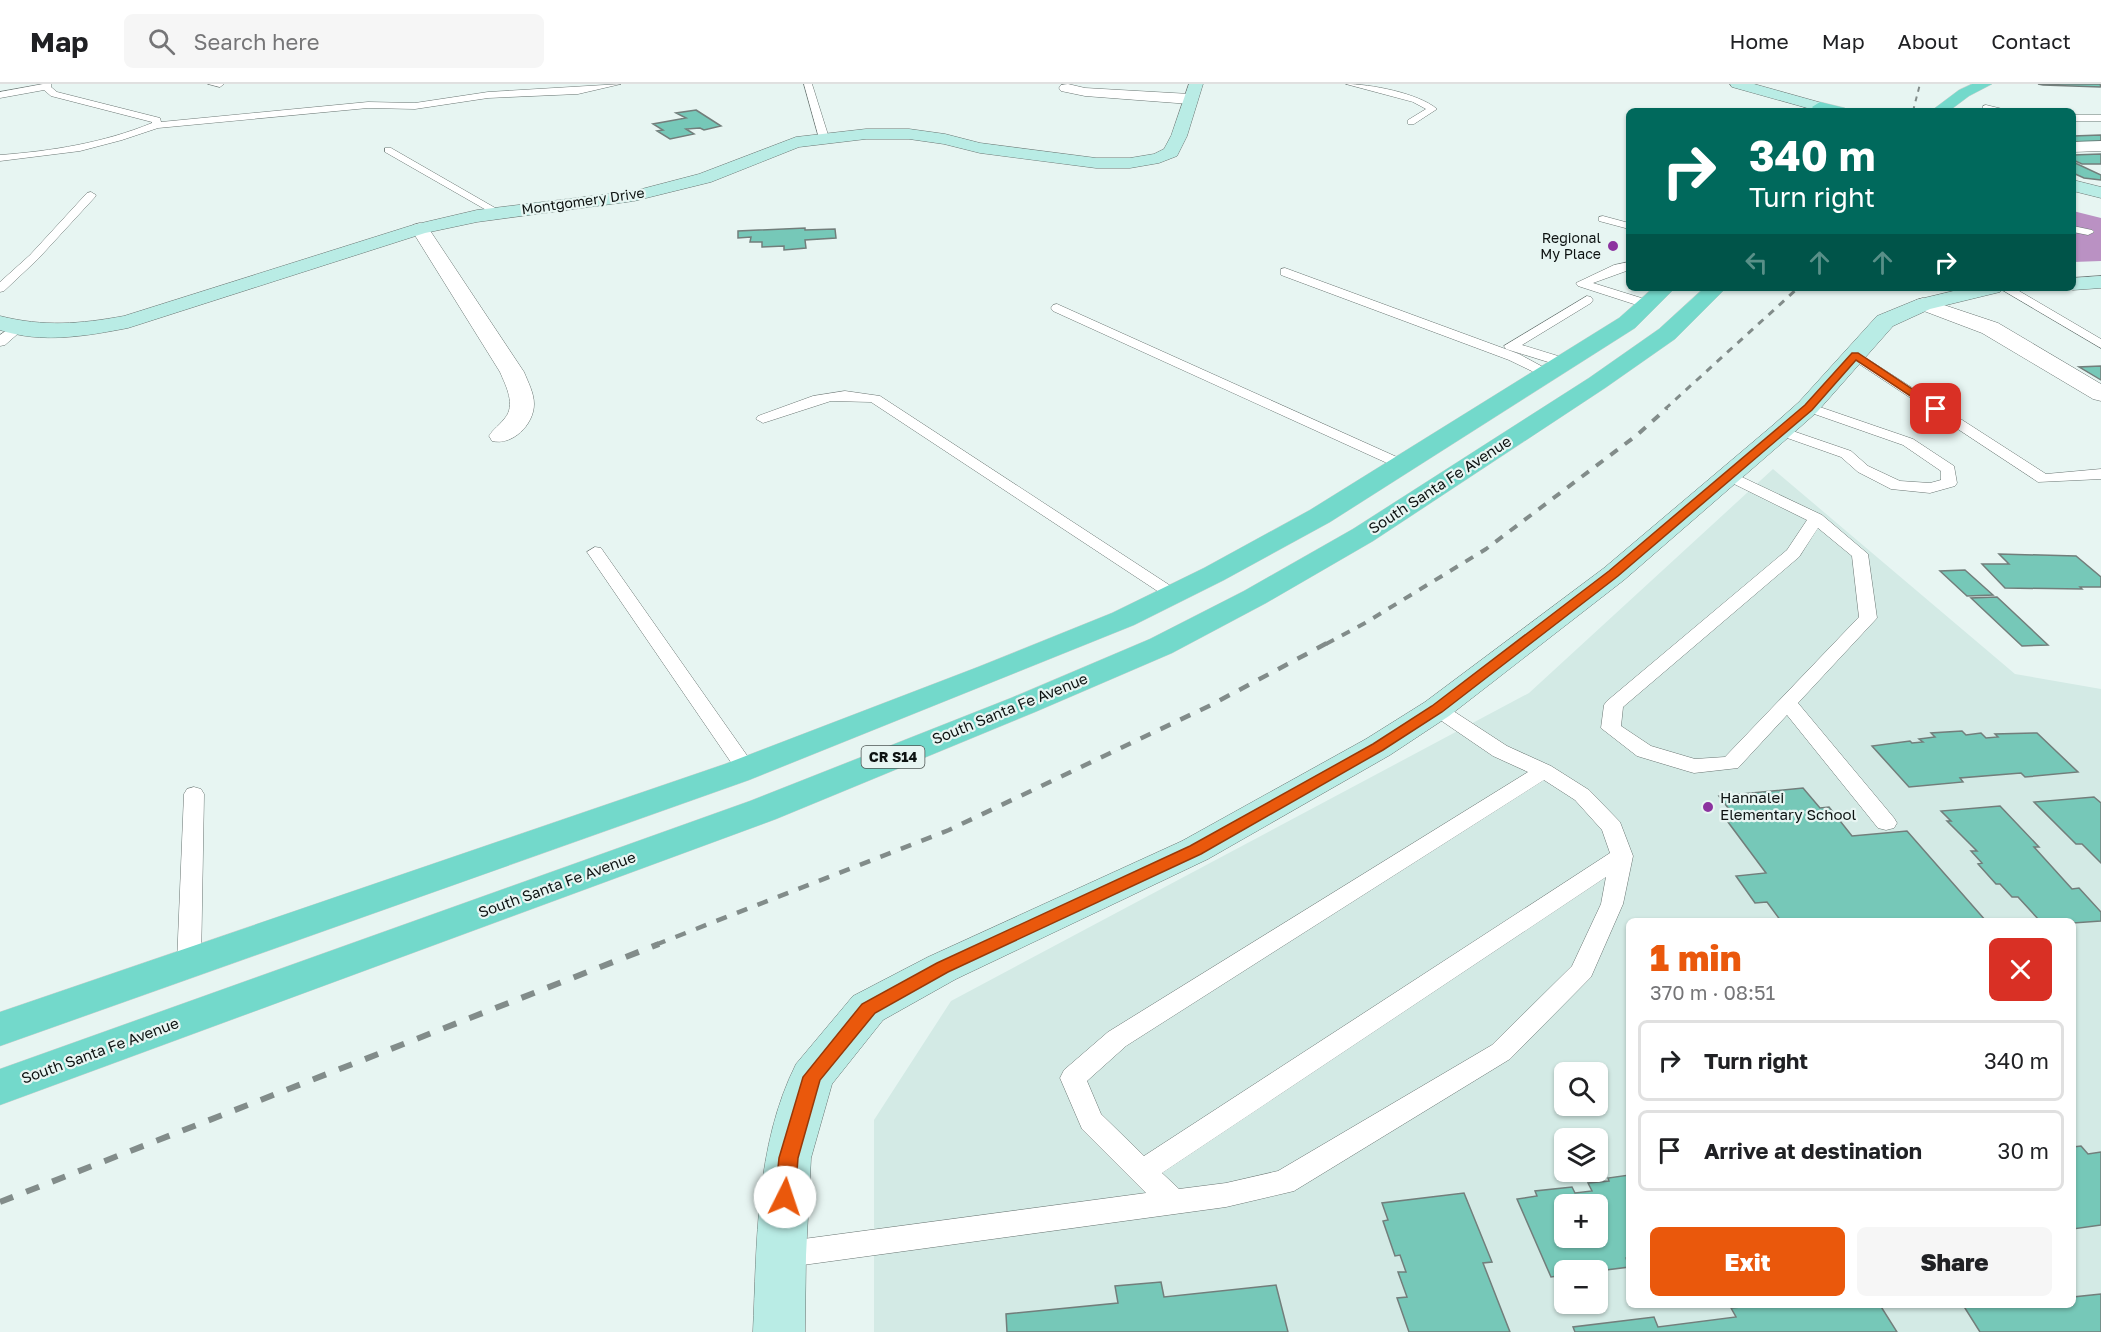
<!DOCTYPE html>
<meta charset="utf-8">
<style>
:root{--surface:#fff;--page:#f6f6f6;--text:#202124;--muted:#757577;--line:#e0e0e0;--accent:#ea580c}
body{margin:0;font-family:"Golos Text",sans-serif;background:var(--page);color:var(--text);height:100vh;display:flex;flex-direction:column;font-size:22px;white-space:nowrap}
*{box-sizing:border-box;margin:0}
p{font-size:20px;color:var(--muted)}
.icon{flex:none;width:33px;height:33px;fill:none;stroke:currentColor;stroke-width:2;stroke-linecap:round;stroke-linejoin:round}
.map{position:relative;flex:1;overflow:hidden}
.drawer{position:absolute;left:1626px;top:834px;width:450px;height:390px;display:flex;flex-direction:column;background:var(--surface);border-radius:9px;box-shadow:0 2px 4px #0004}
.drawer>*{flex:none}
.top-card{position:absolute;left:1626px;top:24px;width:450px;height:183px;border-radius:9px;box-shadow:0 2px 4px #0004;background:#00695c;color:#fff;overflow:hidden}
.buttons{position:absolute;left:1554px;top:978px;display:grid;gap:12px}
.buttons a{display:grid;place-items:center;width:54px;height:54px;border-radius:9px;background:var(--surface);box-shadow:0 2px 4px #0004;font-size:30px}
.pin{position:absolute;display:grid;place-items:center;width:51px;height:51px;color:#fff;margin:-26px;border-radius:12px;box-shadow:0 3px 9px #0006}
.me{position:absolute;width:66px;margin:-33px;rotate:4deg;stroke-linejoin:round;filter:drop-shadow(0 0 4px #0008)}
.turn{display:flex;align-items:center;gap:21px;height:126px;padding:0 24px;font-size:27px}
.turn .icon{width:78px;height:78px;stroke-width:2.5}
.turn b{display:block;font-size:42px;line-height:51px}
.lanes{display:flex;align-items:center;height:57px;padding:0 24px;background:#0003;justify-content:center;gap:30px;direction:ltr}
.lanes .off{opacity:.35}
.round{display:grid;place-items:center;flex:none;width:63px;height:63px;border-radius:9px;background:var(--page)}
.summary{display:flex;align-items:center;justify-content:space-between;height:102px;padding:0 24px}
h1{font-size:36px;font-weight:800;line-height:45px;color:var(--accent)}
.action{display:flex;gap:12px;margin-top:auto;padding:12px 24px}
.action a{flex:1;height:69px;border-radius:9px;background:var(--accent);color:#fff;font-size:24px;font-weight:800;line-height:69px;text-align:center}
.action a+a{background:var(--page);color:var(--text)}
ul{padding:0;list-style:none}
li{display:flex;align-items:center;gap:18px;height:81px;margin:0 12px 9px;padding:0 12px;border:3px solid var(--line);border-radius:9px}
li div{flex:1}
li b{display:block;font-size:22px}
li em{font-style:normal}
header{display:flex;align-items:center;gap:36px;box-sizing:border-box;height:84px;padding:0 30px;background:var(--surface);border-bottom:2px solid var(--line)}
header strong{font-size:28px}
nav{display:flex;gap:33px;margin-inline-start:auto;font-size:21px}
.search{width:420px;height:54px;background:var(--page);display:flex;align-items:center;gap:15px;box-sizing:border-box;padding:0 21px;border-radius:9px;color:var(--muted);font-size:22px}
.map>svg:first-child{display:block}
.built{fill:#d3eae5;fill-rule:evenodd}
.water{fill:#ba91c3}
.building{fill:#76c8b8;stroke:#727e7b;stroke-width:1.5;fill-rule:evenodd}
.lines{fill:none;stroke-linecap:round;stroke-linejoin:round}
.lane-casing{stroke:#6a7673;stroke-width:1}
.street-casing{stroke:#6a7673;stroke-width:1}
.secondary-casing{stroke:#6a7673;stroke-width:1}
.primary-casing{stroke:#cfd0cf;stroke-width:1}
.lane{fill:#fff;fill-rule:evenodd}
.street{fill:#fff;fill-rule:evenodd}
.secondary{fill:#b9ece5;fill-rule:evenodd}
.primary{fill:#73d9cb;fill-rule:evenodd}
.rail-far4{stroke:#828c8a;stroke-width:2;stroke-dasharray:5 5;stroke-linecap:butt}
.rail-far3{stroke:#828c8a;stroke-width:3;stroke-dasharray:7 7;stroke-linecap:butt}
.rail-far2{stroke:#828c8a;stroke-width:4;stroke-dasharray:9 9;stroke-linecap:butt}
.rail-far1{stroke:#828c8a;stroke-width:4.5;stroke-dasharray:11 11;stroke-linecap:butt}
.rail{stroke:#828c8a;stroke-width:6;stroke-dasharray:14 14;stroke-linecap:butt}
.route{fill:#ea580c;stroke:#983908;stroke-width:1.5}
.poi-dot{fill:#8c339f;stroke:#e7f5f2;stroke-width:2}
.labels{text-anchor:middle;stroke-width:4.5;stroke-linejoin:round;paint-order:stroke}
.far-street-label{font-size:14px;fill:#0d1211;stroke:#e7f5f2}
.far-poi-label{font-size:14px;fill:#0d1211;stroke:#e7f5f2;text-anchor:end}
.shield{fill:#e7f5f2;stroke:#4e5654;stroke-width:1.5}
.shield-label{font-size:14px;font-weight:bold;fill:#0d1211}
.street-label{font-size:15px;fill:#0d1211;stroke:#e7f5f2}
.poi-label{font-size:15px;fill:#0d1211;stroke:#e7f5f2;text-anchor:start}
</style>
<header>
<strong>Map</strong>
<div class="search"><svg class="icon" aria-label="search" viewBox="0 0 24 24"><circle cx="10" cy="10" r="6"/><path d="M15 15l6 6"/></svg>Search here</div>
<nav><a>Home</a><a>Map</a><a>About</a><a>Contact</a></nav>
</header>
<div class="map">
<svg width="2101" height="1248" viewBox="0 0 2101 1248">
<rect width="100%" height="100%" fill="#e7f5f2"/>
<!-- built -->
<path class="built" d="M 1773,385 L 2015,590 L 2101,605 L 2101,1248 L 874,1248 L 874,1036 L 951,917 L 1529,609 ZM 1629,837 L 2073,837 L 2073,1221 L 1629,1221 ZM 1564,988 L 1598,988 L 1598,1022 L 1564,1022 ZM 1564,1054 L 1598,1054 L 1598,1088 L 1564,1088 ZM 1564,1120 L 1598,1120 L 1598,1154 L 1564,1154 ZM 1564,1186 L 1598,1186 L 1598,1220 L 1564,1220 Z"/>
<!-- water -->
<path class="water" d="M 2073,127 L 2101,134 L 2101,177 L 2073,178 Z"/>
<!-- building -->
<path class="building" d="M 2038,0 L 2100,0 L 2101,3 L 2043,1 Z
M 696,26 L 721,42 L 704,46 L 700,44 L 686,45 L 694,50 L 670,55 L 657,47 L 663,46 L 653,40 L 686,34 L 676,29 Z
M 2101,51 L 2101,58 L 2073,59 L 2073,52 Z
M 2101,70 L 2101,80 L 2082,80 L 2073,76 L 2073,71 Z
M 2073,78 L 2101,91 L 2101,96 L 2084,94 L 2073,89 Z
M 805,144 L 805,146 L 835,145 L 836,154 L 805,156 L 806,164 L 784,166 L 784,162 L 762,163 L 762,158 L 750,158 L 751,153 L 738,154 L 738,147 Z
M 2101,282 L 2101,296 L 2079,283 Z
M 1999,470 L 2076,472 L 2101,493 L 2101,503 L 2080,503 L 2082,505 L 2005,504 L 1982,480 L 2009,480 Z
M 1965,486 L 1993,511 L 1967,512 L 1940,487 Z
M 1997,513 L 2048,561 L 2022,562 L 1971,514 Z
M 1962,647 L 1966,651 L 1981,649 L 1986,654 L 1998,653 L 1995,650 L 2037,649 L 2078,688 L 2025,693 L 2021,689 L 1960,694 L 1963,698 L 1909,703 L 1872,662 L 1910,657 L 1912,659 L 1923,658 L 1919,655 L 1935,653 L 1931,649 Z
M 1803,704 L 1820,724 L 1829,723 L 1852,752 L 1907,747 L 1986,837 L 1781,837 L 1767,818 L 1755,819 L 1736,792 L 1766,789 L 1725,734 L 1735,733 L 1719,712 Z
M 2094,713 L 2101,719 L 2101,779 L 2082,760 L 2076,760 L 2034,718 Z
M 2000,722 L 2039,763 L 2034,763 L 2072,805 L 2079,804 L 2101,828 L 2101,837 L 2073,839 L 2073,837 L 2040,837 L 2018,813 L 2012,813 L 2000,800 L 1996,800 L 1978,780 L 1982,779 L 1971,767 L 1977,767 L 1947,737 L 1951,737 L 1941,727 Z
M 2081,1062 L 2088,1070 L 2101,1068 L 2101,1141 L 2073,1145 L 2073,1063 Z
M 1629,1091 L 1629,1173 L 1626,1174 L 1629,1183 L 1598,1187 L 1564,1186 L 1564,1191 L 1551,1193 L 1517,1115 L 1537,1112 L 1535,1107 L 1572,1103 L 1575,1109 L 1592,1107 L 1588,1099 L 1609,1097 L 1608,1094 ZM 1564,1120 L 1598,1120 L 1598,1154 L 1564,1154 Z
M 1464,1109 L 1492,1178 L 1483,1179 L 1510,1248 L 1409,1248 L 1397,1214 L 1407,1213 L 1398,1188 L 1406,1188 L 1400,1171 L 1395,1172 L 1383,1137 L 1388,1136 L 1382,1119 Z
M 1161,1198 L 1164,1213 L 1276,1201 L 1288,1248 L 1007,1248 L 1006,1230 L 1118,1219 L 1115,1202 Z
M 2101,1210 L 2101,1248 L 1980,1248 L 1963,1221 L 2073,1221 L 2073,1213 Z
M 1761,1221 L 1880,1221 L 1897,1248 L 1575,1248 L 1573,1243 L 1654,1233 L 1658,1243 L 1736,1233 L 1731,1224 Z"/>
<g class="lines">
<!-- lane casing -->
<g class="lane-casing">
<path id="lane" d="M 43,0 L 51,0 L 51,3 L 57,8 L 160,34 L 161,38 L 368,18 L 415,19 L 488,8 L 621,0 L 578,10 L 488,14 L 415,25 L 368,24 L 158,44 L 122,56 L 80,67 L 0,77 L 0,71 C 52,67 103,59 152,39 L 152,38 L 51,12 L 44,6 L 0,14 L 0,8 Z
M 208,0 L 224,0 L 220,3 Z
M 804,0 L 812,0 L 829,54 L 827,56 L 819,54 Z
M 1346,0 C 1370,0 1418,9 1437,25 L 1414,40 L 1408,40 L 1408,36 L 1426,25 L 1413,18 Z
M 1820,20 L 1825,23 L 1823,25 L 1794,27 Z
M 1986,21 L 2011,27 L 1983,26 L 1983,22 Z
M 2073,31 L 2101,31 L 2101,37 L 2073,37 Z
M 385,64 L 391,64 L 504,129 L 503,131 L 495,131 L 385,68 Z
M 91,108 L 96,111 L 95,113 L 38,175 L 4,207 L 0,208 L 0,198 L 30,171 L 87,109 Z
M 1603,132 L 1629,139 L 1629,145 L 1599,137 L 1599,133 Z
M 2073,142 L 2092,146 L 2094,148 L 2088,151 L 2073,148 Z
M 1629,178 L 1629,186 L 1593,199 L 1651,217 L 1653,220 L 1651,223 L 1643,223 L 1578,202 L 1576,199 L 1614,181 Z
M 1285,184 L 1519,270 L 1556,290 L 1554,293 L 1544,293 L 1509,276 L 1281,191 L 1281,185 Z
M 1999,204 L 2014,204 L 2101,255 L 2101,264 Z
M 1587,212 L 1591,213 L 1593,216 L 1591,219 L 1522,261 L 1571,276 L 1573,279 L 1571,282 L 1561,282 L 1506,265 L 1504,262 Z
M 1057,220 L 1408,378 L 1411,381 L 1408,384 L 1398,384 L 1053,227 L 1051,224 L 1053,221 Z
M 16,240 L 21,241 L 22,244 L 21,247 L 5,261 L 0,262 L 0,251 Z
M 1855,267 L 2046,390 L 2101,385 L 2101,395 L 2038,398 L 1850,274 L 1848,271 L 1850,268 Z
M 845,307 L 880,312 L 1183,510 L 1180,514 L 1168,514 L 871,318 L 831,317 L 763,339 L 756,335 L 758,332 L 813,312 Z
M 1808,319 L 1913,355 L 1954,382 L 1957,399 L 1955,402 L 1930,409 L 1891,405 L 1858,388 L 1841,373 L 1776,350 L 1774,347 L 1781,343 L 1851,367 L 1868,382 L 1900,397 L 1930,399 L 1941,396 L 1941,387 L 1903,361 L 1803,326 L 1801,323 L 1803,320 Z
M 1727,386 L 1822,431 L 1868,470 L 1877,534 L 1798,619 L 1894,734 L 1897,739 L 1894,744 L 1886,746 L 1878,744 L 1787,631 L 1738,684 L 1694,689 L 1687,687 L 1637,672 L 1601,644 L 1604,621 L 1607,617 L 1787,466 L 1807,436 L 1722,394 L 1719,391 L 1722,388 ZM 1818,444 L 1852,472 L 1859,533 L 1725,673 L 1695,675 L 1651,662 L 1621,642 L 1623,623 L 1799,473 Z
M 595,463 L 601,464 L 753,680 L 756,685 L 753,690 L 746,692 L 739,690 L 587,468 Z
M 1437,619 L 1444,621 L 1507,662 L 1551,682 L 1589,706 L 1620,738 L 1633,772 L 1623,820 L 1591,893 L 1510,975 L 1294,1107 L 1226,1123 L 781,1184 L 771,1180 L 766,1171 L 771,1162 L 781,1158 L 1146,1109 L 1082,1045 L 1060,994 L 1064,986 L 1108,948 L 1528,688 L 1493,672 L 1430,629 L 1427,625 L 1430,621 ZM 1544,696 L 1575,716 L 1602,746 L 1610,769 L 1144,1072 L 1101,1030 L 1087,997 L 1126,962 ZM 1606,793 L 1601,820 L 1572,882 L 1492,961 L 1278,1087 L 1226,1099 L 1179,1105 L 1162,1089 Z
M 194,703 L 201,705 L 204,710 L 201,879 L 197,885 L 189,888 L 181,885 L 177,879 L 184,710 L 187,705 Z"/>
</g>
<!-- street casing -->
<g class="street-casing">
<path id="street" d="M 1068,0 L 1085,4 L 1190,10 L 1198,15 L 1190,20 L 1085,12 L 1061,7 L 1059,4 L 1061,1 Z
M 2101,57 L 2101,67 L 2073,68 L 2073,58 Z
M 420,139 L 427,141 L 429,145 L 524,288 C 528,298 534,309 534,320 C 534,341 512,362 492,357 L 489,352 C 493,345 500,341 505,334 C 516,321 506,302 500,288 L 411,145 L 413,141 Z
M 1923,214 L 1998,239 L 2101,300 L 2101,317 L 2093,315 L 1982,249 L 1916,224 L 1912,220 L 1916,216 Z"/>
</g>
<!-- secondary casing -->
<g class="secondary-casing">
<path id="secondary" d="M 1189,0 L 1203,0 L 1187,52 L 1177,72 L 1159,79 L 1130,84 L 1096,84 L 980,69 L 944,60 L 909,55 L 866,55 L 799,63 L 711,98 L 634,117 L 477,138 L 425,149 L 128,244 C 86,252 42,260 0,246 L 0,232 C 44,243 80,240 124,232 L 413,141 L 477,126 L 634,107 L 699,90 L 796,53 L 866,45 L 909,45 L 945,50 L 980,59 L 1096,74 L 1130,74 L 1154,70 L 1164,65 L 1171,52 Z
M 1730,0 L 1754,0 L 1840,24 L 1843,27 L 1818,27 L 1732,3 Z
M 2073,96 L 2101,103 L 2101,114 L 2073,107 Z
M 2101,192 L 2101,204 L 2073,206 L 2065,204 L 2073,204 L 2073,194 Z
M 1966,204 L 2003,204 L 2000,208 L 1930,225 L 1893,242 L 1817,328 L 1790,352 L 1624,496 L 1449,632 L 1390,671 L 1208,775 L 956,895 L 883,936 L 832,1000 L 811,1074 L 806,1171 L 805,1248 L 753,1248 C 757,1159 755,1062 796,980 L 853,912 L 928,873 L 1182,757 L 1366,655 L 1425,618 L 1604,484 L 1772,342 L 1799,318 L 1877,232 L 1916,216 Z"/>
</g>
<!-- primary casing -->
<g class="primary-casing">
<path id="primary" d="M 1972,0 L 1992,0 L 1969,12 L 1949,27 L 1931,27 L 1959,6 Z
M 1820,18 L 1845,24 L 1848,27 L 1815,26 L 1812,23 Z
M 1653,204 L 1675,204 L 1635,244 L 1330,438 L 1224,496 L 1134,541 L 749,696 L 0,962 L 0,928 L 725,680 L 978,583 L 1112,529 L 1204,484 L 1310,426 L 1619,234 Z
M 1704,204 L 1726,204 L 1675,255 L 1605,304 L 1373,457 L 1266,519 L 1172,569 L 1035,628 L 776,735 L 0,1021 L 0,985 L 750,717 L 1011,614 L 1150,555 L 1244,507 L 1353,445 L 1589,294 L 1659,245 Z"/>
</g>
<!-- lane -->
<use href="#lane" class="lane"/>
<!-- street -->
<use href="#street" class="street"/>
<!-- secondary -->
<use href="#secondary" class="secondary"/>
<!-- primary -->
<use href="#primary" class="primary"/>
<!-- rail-far4 -->
<path class="rail-far4" d="M 1913,27 L 1920,0"/>
<!-- rail-far3 -->
<path class="rail-far3" d="M 1665,325 L 1798,204"/>
<!-- rail-far2 -->
<path class="rail-far2" d="M 1326,560 L 1365,539 L 1486,465 L 1637,351 L 1667,324"/>
<!-- rail-far1 -->
<path class="rail-far1" d="M 655,861 L 949,746 L 1211,621 L 1329,558"/>
<!-- rail -->
<path class="rail" d="M 0,1118 L 659,860"/>
</g>
<!-- route -->
<path class="route" d="M 1852,269 L 1858,269 L 1942,325 L 1933,327 L 1856,276 L 1812,326 L 1618,492 L 1442,628 L 1383,666 L 1201,770 L 948,888 L 875,929 L 820,996 L 798,1074 L 795,1113 L 792,1119 L 785,1121 L 778,1119 L 775,1113 L 779,1074 L 803,993 L 862,920 L 937,879 L 1190,762 L 1373,660 L 1432,622 L 1609,487 L 1805,321 Z"/>
<!-- markers -->
<g class="poi-dot">
<circle cx="1613" cy="162" r="6"/>
<circle cx="1708" cy="723" r="6"/>
</g>
<g class="labels">
<!-- far-street labels -->
<g class="far-street-label">
<text transform="translate(583 117) rotate(-8)" y="5">Montgomery Drive</text>
</g>
<!-- far-poi labels -->
<g class="far-poi-label">
<text x="1601" y="159">Regional<tspan x="1601" dy="16">My Place</tspan></text>
</g>
<!-- shield labels -->
<rect class="shield" x="861.5" y="662" width="63" height="22" rx="4.5"/>
<g class="shield-label">
<text x="893" y="678">CR S14</text>
</g>
<!-- street labels -->
<g class="street-label">
<text transform="translate(1440 401) rotate(-33)" y="5">South Santa Fe Avenue</text>
<text transform="translate(1010 625) rotate(-22)" y="5">South Santa Fe Avenue</text>
<text transform="translate(557 801) rotate(-20)" y="5">South Santa Fe Avenue</text>
<text transform="translate(100 967) rotate(-20)" y="5">South Santa Fe Avenue</text>
</g>
<!-- poi labels -->
<g class="poi-label">
<text x="1720" y="719">Hannalei<tspan x="1720" dy="17">Elementary School</tspan></text>
</g>
</g>
</svg>
<div class="buttons">
<a><svg class="icon" aria-label="search" viewBox="0 0 24 24"><circle cx="10" cy="10" r="6"/><path d="M15 15l6 6"/></svg></a>
<a><svg class="icon" aria-label="layers" viewBox="0 0 24 24"><path d="M12 4l9 5-9 5-9-5zM3 14l9 5 9-5"/></svg></a>
<a>+</a>
<a>−</a>
</div>
<div class="pin" style="left:1936px;top:325px;background:#d93025"><svg class="icon" aria-label="arrive" viewBox="0 0 24 24"><path d="M6 21V4h12l-3 4 3 4H6"/></svg></div>
<svg class="me" style="left:785px;top:1113px" viewBox="-20 -20 40 40"><circle r="19" fill="#fff"/><path d="M0-13L10 11 0 6-10 11z" fill="#ea580c"/></svg>
<div class="top-card">
<div class="turn"><svg class="icon" aria-label="right" viewBox="0 0 24 24"><path d="M7 20v-9h11M14 6l5 5-5 5"/></svg><div><b>340 m</b>Turn right</div></div>
<div class="lanes"><svg class="icon off" aria-label="left" viewBox="0 0 24 24"><path d="M17 20v-9H6M10 6l-5 5 5 5"/></svg><svg class="icon off" aria-label="ahead" viewBox="0 0 24 24"><path d="M12 20V5M6 11l6-6 6 6"/></svg><svg class="icon off" aria-label="ahead" viewBox="0 0 24 24"><path d="M12 20V5M6 11l6-6 6 6"/></svg><svg class="icon" aria-label="right" viewBox="0 0 24 24"><path d="M7 20v-9h11M14 6l5 5-5 5"/></svg></div>
</div>
<section class="drawer">
<div class="summary"><div><h1>1 min</h1><p>370 m · 08:51</p></div><a class="round" style="background:#d93025;color:#fff"><svg class="icon" aria-label="close" viewBox="0 0 24 24"><path d="M6 6l12 12M18 6L6 18"/></svg></a></div>
<ul>
<li><svg class="icon" aria-label="right" viewBox="0 0 24 24"><path d="M7 20v-9h11M14 6l5 5-5 5"/></svg><div><b>Turn right</b></div><em>340 m</em></li>
<li><svg class="icon" aria-label="arrive" viewBox="0 0 24 24"><path d="M6 21V4h12l-3 4 3 4H6"/></svg><div><b>Arrive at destination</b></div><em>30 m</em></li>
</ul>
<div class="action"><a>Exit</a><a>Share</a></div>
</section>
</div>
